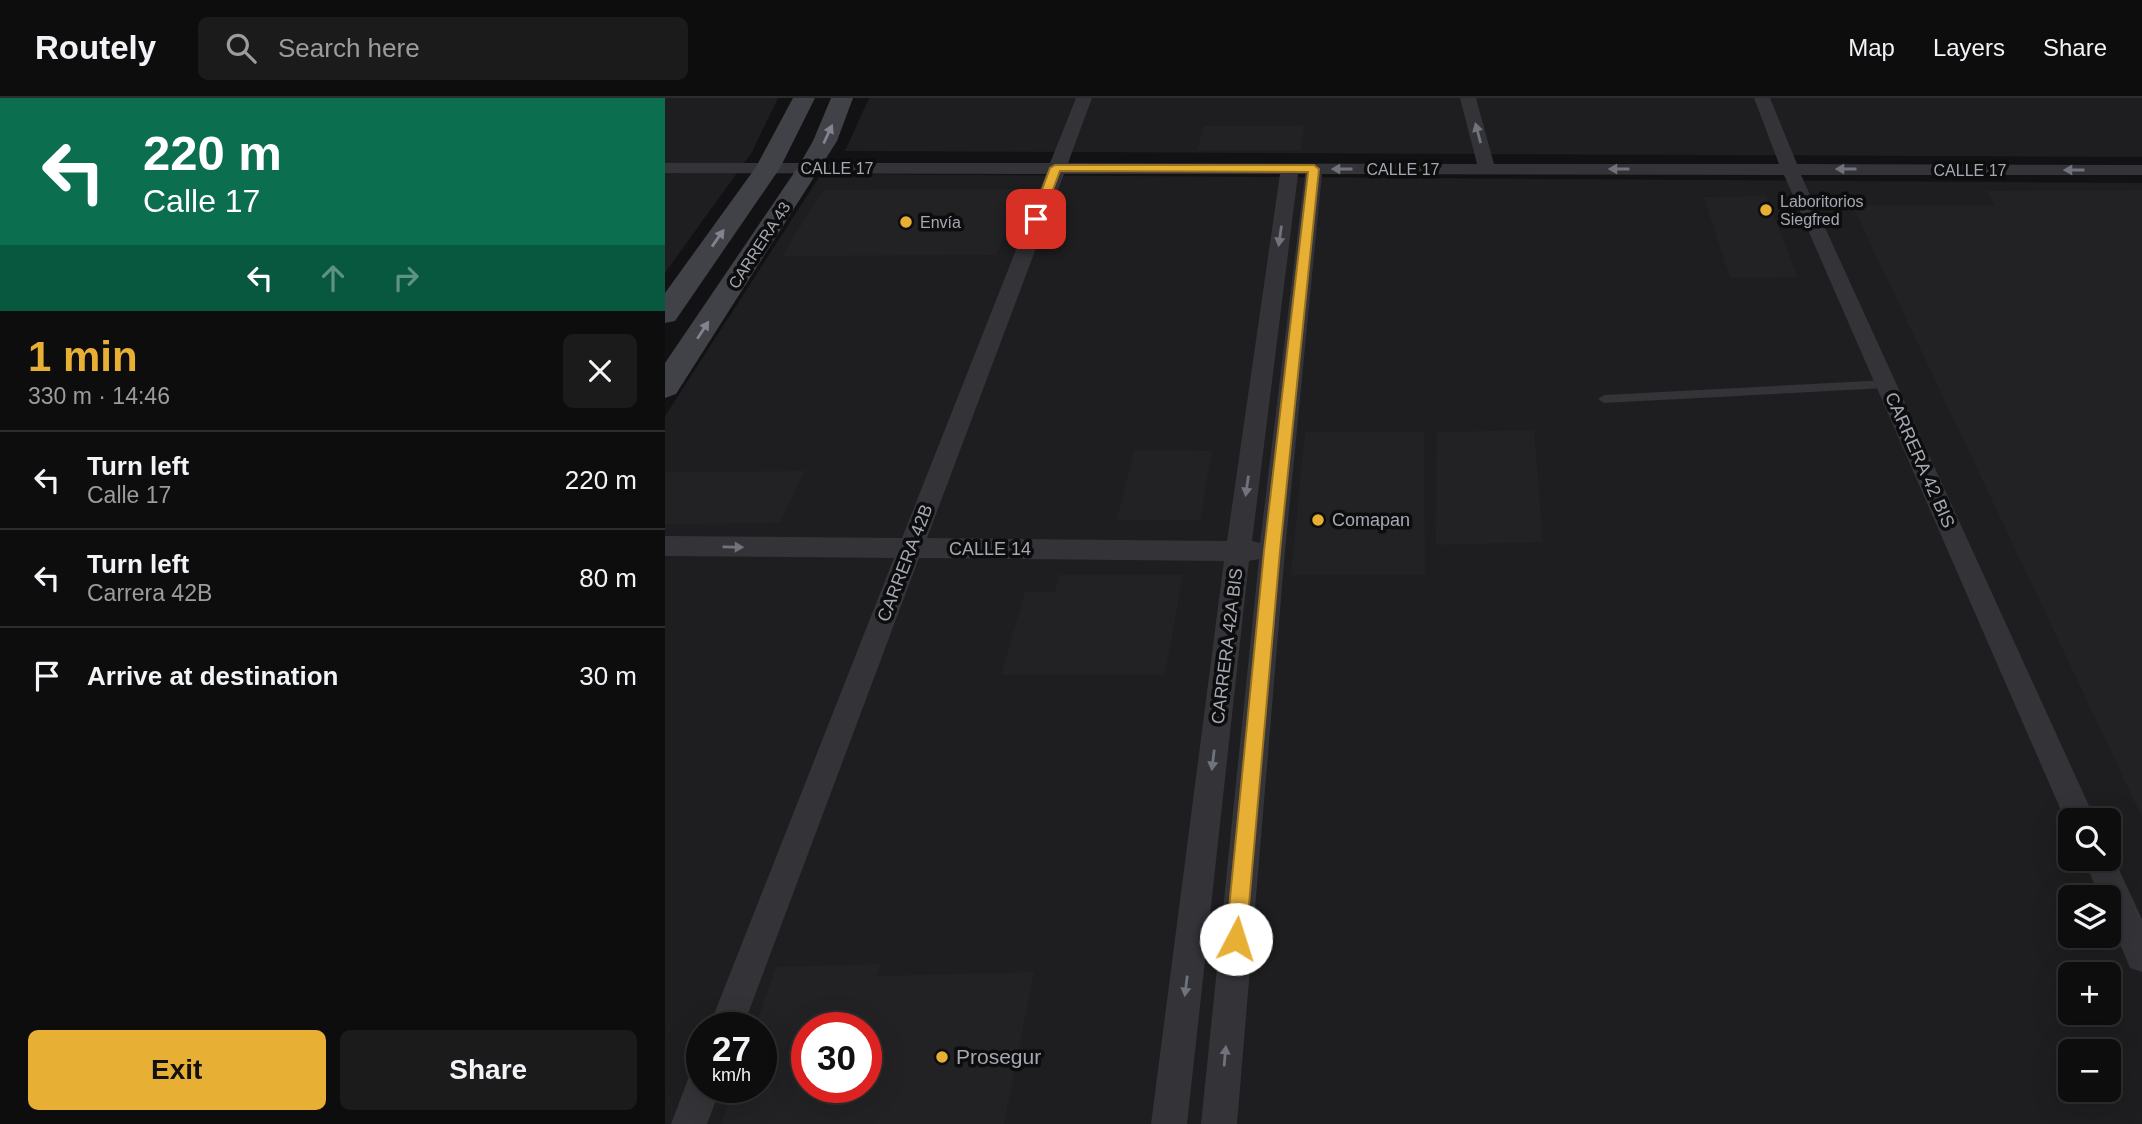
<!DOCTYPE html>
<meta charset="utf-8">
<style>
:root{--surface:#0e0d0e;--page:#1c1b1c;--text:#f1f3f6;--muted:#9b9c9e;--line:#2e2d2e;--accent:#e8af35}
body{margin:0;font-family:Arial,sans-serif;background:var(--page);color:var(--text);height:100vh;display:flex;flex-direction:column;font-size:26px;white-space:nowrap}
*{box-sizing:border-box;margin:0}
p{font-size:23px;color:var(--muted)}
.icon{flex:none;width:38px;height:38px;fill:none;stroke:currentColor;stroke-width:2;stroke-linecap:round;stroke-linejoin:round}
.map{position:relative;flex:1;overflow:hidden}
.details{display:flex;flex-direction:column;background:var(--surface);width:665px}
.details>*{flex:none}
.top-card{background:#0b6e4f;color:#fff;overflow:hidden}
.fabs{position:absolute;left:1393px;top:710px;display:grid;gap:14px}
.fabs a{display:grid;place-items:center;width:63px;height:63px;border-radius:10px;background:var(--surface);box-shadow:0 7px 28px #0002,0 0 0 2px var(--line);font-size:35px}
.speed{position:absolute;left:21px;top:914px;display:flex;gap:14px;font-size:35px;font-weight:700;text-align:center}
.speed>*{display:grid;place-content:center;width:91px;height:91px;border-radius:50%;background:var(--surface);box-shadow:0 7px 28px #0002,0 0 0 2px var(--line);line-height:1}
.speed small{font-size:18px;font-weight:400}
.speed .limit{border:10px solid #d22;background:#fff;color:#111}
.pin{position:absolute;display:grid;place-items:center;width:60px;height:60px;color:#fff;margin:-30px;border-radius:14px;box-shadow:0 4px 10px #0006}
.me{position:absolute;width:77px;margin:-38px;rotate:5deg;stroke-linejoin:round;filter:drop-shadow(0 0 5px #0008)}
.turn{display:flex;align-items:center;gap:24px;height:147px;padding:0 28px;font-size:32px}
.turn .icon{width:91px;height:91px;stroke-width:2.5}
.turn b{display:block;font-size:49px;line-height:60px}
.lanes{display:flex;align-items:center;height:66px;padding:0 28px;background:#0003;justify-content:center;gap:35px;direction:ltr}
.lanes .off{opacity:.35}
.round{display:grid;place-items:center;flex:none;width:74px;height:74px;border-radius:10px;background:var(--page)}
.head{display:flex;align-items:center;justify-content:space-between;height:119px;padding:0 28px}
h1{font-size:42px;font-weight:800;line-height:52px;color:var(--accent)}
.action{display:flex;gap:14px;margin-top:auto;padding:14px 28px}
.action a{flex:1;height:80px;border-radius:10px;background:var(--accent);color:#111;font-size:28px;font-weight:800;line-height:80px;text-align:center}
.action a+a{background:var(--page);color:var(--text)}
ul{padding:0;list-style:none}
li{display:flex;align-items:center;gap:21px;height:98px;padding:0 28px;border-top:2px solid var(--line)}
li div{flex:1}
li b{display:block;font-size:26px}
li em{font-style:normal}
header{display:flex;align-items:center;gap:42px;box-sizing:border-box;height:98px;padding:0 35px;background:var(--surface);border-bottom:2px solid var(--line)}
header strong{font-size:33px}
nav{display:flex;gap:38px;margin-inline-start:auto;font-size:24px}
.search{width:490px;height:63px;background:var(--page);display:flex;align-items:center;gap:18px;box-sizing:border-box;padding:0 24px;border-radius:10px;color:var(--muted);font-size:26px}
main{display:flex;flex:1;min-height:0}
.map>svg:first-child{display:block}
.built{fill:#1e1e20;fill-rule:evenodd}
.building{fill:#222224;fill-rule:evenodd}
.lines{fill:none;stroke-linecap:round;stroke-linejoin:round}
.lane{fill:#333338;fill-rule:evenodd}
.street{fill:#333338;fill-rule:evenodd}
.secondary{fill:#414248;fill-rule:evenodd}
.oneway{fill:#71737c}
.oneway2{fill:#81848e}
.route{fill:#e8af35;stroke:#977222;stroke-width:2}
.poi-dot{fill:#e8af35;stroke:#0d0d0e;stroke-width:2.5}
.labels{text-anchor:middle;stroke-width:7;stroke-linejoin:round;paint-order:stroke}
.far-street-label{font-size:16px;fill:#a4a8b3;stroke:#0d0d0e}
.far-poi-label{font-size:16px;fill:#a4a8b3;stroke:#0d0d0e;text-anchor:start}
.street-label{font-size:18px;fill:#a4a8b3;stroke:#0d0d0e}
.poi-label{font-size:18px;fill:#a4a8b3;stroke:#0d0d0e;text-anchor:start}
.near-poi-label{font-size:21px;fill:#a4a8b3;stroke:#0d0d0e;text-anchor:start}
</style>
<header>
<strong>Routely</strong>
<div class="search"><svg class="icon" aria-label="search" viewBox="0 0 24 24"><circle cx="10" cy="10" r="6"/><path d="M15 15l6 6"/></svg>Search here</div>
<nav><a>Map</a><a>Layers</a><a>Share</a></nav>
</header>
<main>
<section class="details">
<div class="top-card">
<div class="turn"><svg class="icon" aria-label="left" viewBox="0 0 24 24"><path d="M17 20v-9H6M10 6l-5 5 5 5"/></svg><div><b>220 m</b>Calle 17</div></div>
<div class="lanes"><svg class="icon" aria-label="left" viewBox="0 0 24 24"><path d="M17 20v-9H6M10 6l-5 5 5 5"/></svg><svg class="icon off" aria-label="ahead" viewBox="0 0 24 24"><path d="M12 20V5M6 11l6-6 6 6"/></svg><svg class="icon off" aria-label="right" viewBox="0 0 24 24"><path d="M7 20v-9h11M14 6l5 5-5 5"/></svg></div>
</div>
<div class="head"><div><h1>1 min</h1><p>330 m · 14:46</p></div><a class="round"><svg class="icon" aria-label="close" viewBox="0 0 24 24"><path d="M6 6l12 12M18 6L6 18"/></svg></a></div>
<ul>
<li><svg class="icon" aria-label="left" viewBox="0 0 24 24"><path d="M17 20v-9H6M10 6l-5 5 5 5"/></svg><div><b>Turn left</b><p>Calle 17</p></div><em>220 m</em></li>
<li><svg class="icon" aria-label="left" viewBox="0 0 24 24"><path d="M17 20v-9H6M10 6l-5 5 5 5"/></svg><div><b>Turn left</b><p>Carrera 42B</p></div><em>80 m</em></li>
<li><svg class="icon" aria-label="arrive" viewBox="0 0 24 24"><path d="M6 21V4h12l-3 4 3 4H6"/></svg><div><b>Arrive at destination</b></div><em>30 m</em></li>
</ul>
<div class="action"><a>Exit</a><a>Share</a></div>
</section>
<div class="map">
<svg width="1477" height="1026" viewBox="0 0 1477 1026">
<rect width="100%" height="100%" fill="#121113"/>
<!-- built -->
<path class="built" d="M 0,0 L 113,0 L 87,54 L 0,175 Z
M 204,0 L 1477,0 L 1477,59 L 180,53 Z
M 156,76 L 1477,85 L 1477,1026 L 0,1026 L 0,318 ZM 1405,723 L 1444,723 L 1444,761 L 1405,761 ZM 1405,800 L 1444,800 L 1444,838 L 1405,838 ZM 1405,877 L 1444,877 L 1444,915 L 1405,915 ZM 37,929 L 96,929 L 96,989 L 37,989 ZM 142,929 L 201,929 L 201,989 L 142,989 ZM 1405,954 L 1444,954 L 1444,992 L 1405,992 Z"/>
<!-- building -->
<path class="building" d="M 539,28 L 639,28 L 636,52 L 532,52 Z
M 358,91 L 331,157 L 117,158 L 158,92 Z
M 1477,92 L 1477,719 L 1187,107 L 1330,107 L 1321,93 Z
M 1101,98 L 1133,179 L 1065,180 L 1039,99 Z
M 869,332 L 878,444 L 771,447 L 772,334 Z
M 640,334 L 759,334 L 760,477 L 626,477 Z
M 469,352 L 547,353 L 535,422 L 452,422 Z
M 140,373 L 115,425 L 0,426 L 0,374 Z
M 394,477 L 518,477 L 500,577 L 336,577 L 360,494 L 390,494 Z
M 215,866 L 211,878 L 369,874 L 339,1026 L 56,1026 L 69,989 L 96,989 L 96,929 L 90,929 L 111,869 ZM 142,929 L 201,929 L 201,989 L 142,989 Z"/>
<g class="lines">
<!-- lane -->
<path class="lane" d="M 1221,282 L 1227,286 L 1221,290 L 939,305 L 933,301 L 939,297 Z"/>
<!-- street -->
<path class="street" d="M 411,0 L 427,0 L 403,65 L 812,66 L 795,0 L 811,0 L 829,66 L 1114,66 L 1089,0 L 1105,0 L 1132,66 L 1477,67 L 1477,77 L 1136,77 L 1431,723 L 1405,723 L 1405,733 L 1119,77 L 657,76 L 620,453 L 572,1026 L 536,1026 L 594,461 L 584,463 L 522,1026 L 486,1026 L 559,463 L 254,460 L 78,929 L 44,929 L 229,460 L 0,458 L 0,438 L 237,440 L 381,76 L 0,75 L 0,65 L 385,65 ZM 399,76 L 615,76 L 562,443 L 262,440 ZM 633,76 L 640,76 L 595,445 L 587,443 Z
M 1444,750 L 1477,821 L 1477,874 L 1465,870 L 1444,820 L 1444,800 L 1435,800 L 1419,761 L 1444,761 Z
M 37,972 L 37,989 L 56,989 L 42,1026 L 6,1026 L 25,976 Z"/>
<!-- secondary -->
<path class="secondary" d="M 128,0 L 150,0 L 115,70 L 10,223 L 0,225 L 0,195 L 91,69 Z
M 166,0 L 188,0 L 172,43 L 11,296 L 0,300 L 0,265 L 133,69 L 148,43 Z"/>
</g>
<!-- one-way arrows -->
<defs><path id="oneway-solid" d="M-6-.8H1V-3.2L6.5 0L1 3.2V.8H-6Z" transform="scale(1.75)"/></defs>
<g class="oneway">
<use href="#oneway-solid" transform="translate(813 35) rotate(-105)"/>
<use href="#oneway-solid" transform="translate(677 71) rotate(-180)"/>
<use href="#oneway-solid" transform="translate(954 71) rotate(-180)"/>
<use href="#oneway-solid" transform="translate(1181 71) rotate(-180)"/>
<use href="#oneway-solid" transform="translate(1409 72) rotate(-180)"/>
<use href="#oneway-solid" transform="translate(615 138) rotate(98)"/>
<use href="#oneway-solid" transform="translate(582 388) rotate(98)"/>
<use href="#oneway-solid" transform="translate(68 449) rotate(1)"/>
<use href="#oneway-solid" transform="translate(548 662) rotate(97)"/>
<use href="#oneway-solid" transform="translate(521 888) rotate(97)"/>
<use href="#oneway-solid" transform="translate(560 958) rotate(-85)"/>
</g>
<g class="oneway2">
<use href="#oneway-solid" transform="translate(163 36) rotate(-65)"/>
<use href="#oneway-solid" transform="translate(53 140) rotate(-55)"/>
<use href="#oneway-solid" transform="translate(38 232) rotate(-57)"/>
</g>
<!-- route -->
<path class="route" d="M 390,67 L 649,67 L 654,71 L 615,453 L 581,841 L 578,848 L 571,851 L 564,848 L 561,841 L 599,453 L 643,74 L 395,73 L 377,121 L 367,123 L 366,121 L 385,70 Z"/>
<!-- markers -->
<g class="poi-dot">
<circle cx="1101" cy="112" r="7"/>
<circle cx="241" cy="124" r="7"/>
<circle cx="653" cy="422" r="7"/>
<circle cx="277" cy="959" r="7"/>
</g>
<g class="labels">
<!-- far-street labels -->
<g class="far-street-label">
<text x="172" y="76">CALLE 17</text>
<text x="738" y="77">CALLE 17</text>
<text x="1305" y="78">CALLE 17</text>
<text transform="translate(94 147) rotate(-57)" y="6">CARRERA 43</text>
</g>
<!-- far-poi labels -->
<g class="far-poi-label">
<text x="1115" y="109">Laboritorios<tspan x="1115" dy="18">Siegfred</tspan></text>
<text x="255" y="130">Envía</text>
</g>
<!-- street labels -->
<g class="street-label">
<text transform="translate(1255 362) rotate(66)" y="6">CARRERA 42 BIS</text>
<text x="325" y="457">CALLE 14</text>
<text transform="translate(240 465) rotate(-69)" y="6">CARRERA 42B</text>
<text transform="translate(562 548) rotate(-83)" y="6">CARRERA 42A BIS</text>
</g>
<!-- poi labels -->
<g class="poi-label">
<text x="667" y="428">Comapan</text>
</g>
<!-- near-poi labels -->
<g class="near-poi-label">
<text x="291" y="966">Prosegur</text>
</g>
</g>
</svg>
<div class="fabs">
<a><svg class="icon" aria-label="search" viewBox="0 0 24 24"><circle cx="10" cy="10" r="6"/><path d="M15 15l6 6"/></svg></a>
<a><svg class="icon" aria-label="layers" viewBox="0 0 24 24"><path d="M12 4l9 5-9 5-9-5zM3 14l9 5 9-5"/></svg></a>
<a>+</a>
<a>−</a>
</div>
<div class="speed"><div>27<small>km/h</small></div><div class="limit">30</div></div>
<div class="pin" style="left:371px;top:121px;background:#d93025"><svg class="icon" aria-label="arrive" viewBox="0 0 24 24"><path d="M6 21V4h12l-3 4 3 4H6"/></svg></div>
<svg class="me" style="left:571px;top:841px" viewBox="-20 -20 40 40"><circle r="19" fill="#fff"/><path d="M0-13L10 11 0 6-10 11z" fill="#e8af35"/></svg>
</div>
</main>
